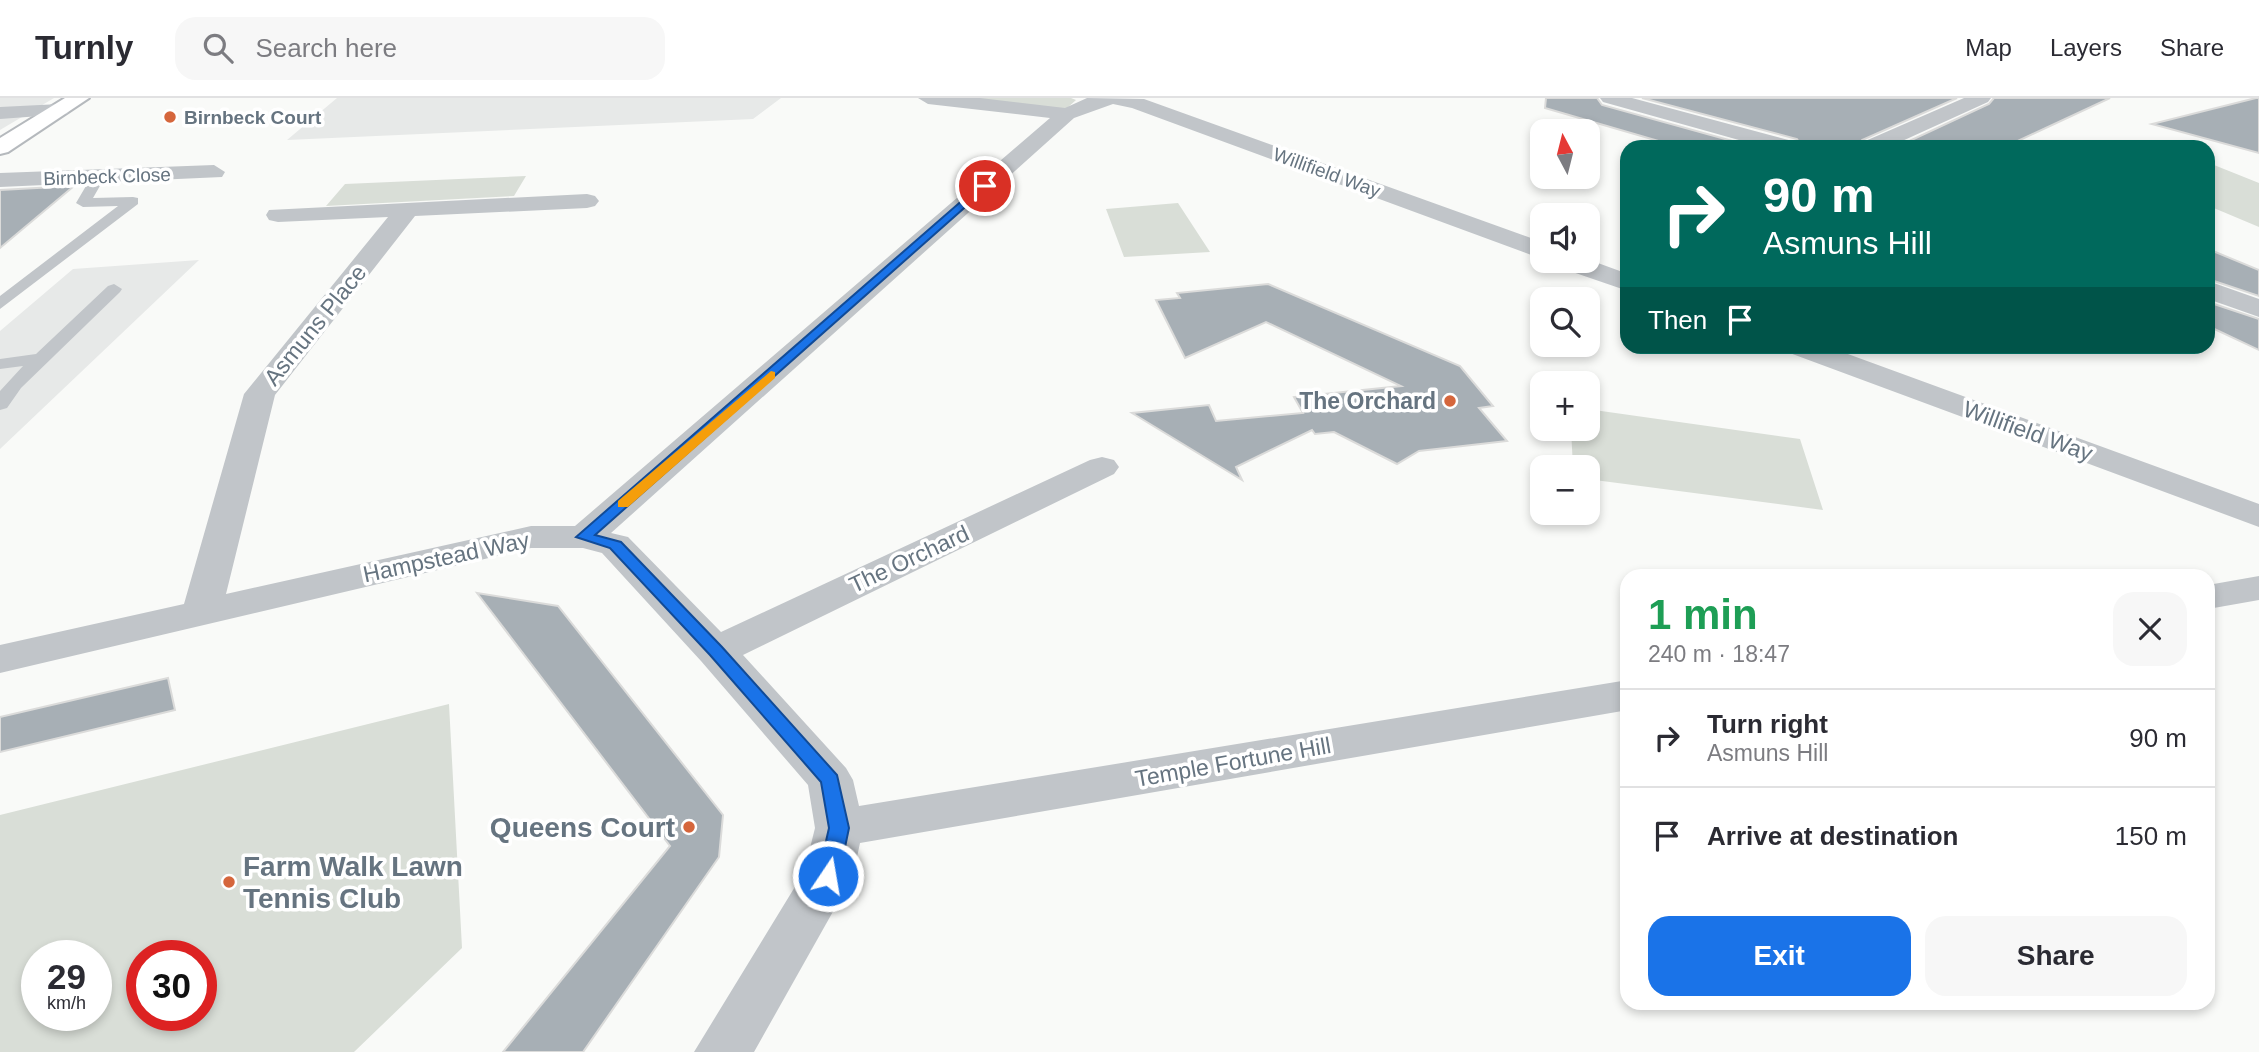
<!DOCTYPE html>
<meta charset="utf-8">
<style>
:root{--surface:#fff;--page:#f7f7f7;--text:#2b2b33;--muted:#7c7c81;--line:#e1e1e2;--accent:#1a73e8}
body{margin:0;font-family:Arial,sans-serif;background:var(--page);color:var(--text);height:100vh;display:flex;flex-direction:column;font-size:26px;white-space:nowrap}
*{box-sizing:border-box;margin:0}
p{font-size:23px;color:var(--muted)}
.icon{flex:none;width:38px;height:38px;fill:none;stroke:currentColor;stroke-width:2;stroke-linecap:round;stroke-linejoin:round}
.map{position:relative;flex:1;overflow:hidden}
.sheet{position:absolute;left:1620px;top:471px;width:595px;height:441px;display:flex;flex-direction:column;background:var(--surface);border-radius:21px;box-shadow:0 4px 10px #0003}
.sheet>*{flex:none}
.hud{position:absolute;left:1620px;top:42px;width:595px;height:214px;border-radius:21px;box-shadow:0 4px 10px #0003;background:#00695c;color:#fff;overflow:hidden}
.needle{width:46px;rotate:353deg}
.controls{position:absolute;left:1530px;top:21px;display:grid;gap:14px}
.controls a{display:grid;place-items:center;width:70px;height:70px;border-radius:14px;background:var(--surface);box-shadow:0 4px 10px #0003;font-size:35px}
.speed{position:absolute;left:21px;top:842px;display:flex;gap:14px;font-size:35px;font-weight:700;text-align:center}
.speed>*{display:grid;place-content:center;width:91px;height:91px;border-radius:50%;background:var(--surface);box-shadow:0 4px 10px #0003;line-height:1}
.speed small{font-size:18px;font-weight:400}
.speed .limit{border:10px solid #d22;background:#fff;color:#111}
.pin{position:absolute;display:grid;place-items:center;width:60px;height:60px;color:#fff;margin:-30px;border:4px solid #fff;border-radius:50%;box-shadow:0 2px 7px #0007}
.me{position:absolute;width:77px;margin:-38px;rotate:12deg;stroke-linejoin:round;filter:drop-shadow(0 0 5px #0008)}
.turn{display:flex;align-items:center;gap:24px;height:147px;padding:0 28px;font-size:32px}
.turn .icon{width:91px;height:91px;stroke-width:2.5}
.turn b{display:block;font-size:49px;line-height:60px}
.then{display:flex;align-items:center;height:66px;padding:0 28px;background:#0003;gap:14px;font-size:26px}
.round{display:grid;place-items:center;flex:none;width:74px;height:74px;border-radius:21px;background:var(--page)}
.headline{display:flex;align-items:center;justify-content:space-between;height:119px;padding:0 28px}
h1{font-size:42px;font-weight:700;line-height:52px;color:#1e9e55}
.cta{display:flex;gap:14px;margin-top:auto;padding:14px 28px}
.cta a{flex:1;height:80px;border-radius:21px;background:var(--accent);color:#fff;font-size:28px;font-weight:700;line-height:80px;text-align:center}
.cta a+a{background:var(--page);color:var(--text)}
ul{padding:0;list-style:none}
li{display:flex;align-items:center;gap:21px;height:98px;padding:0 28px;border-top:2px solid var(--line)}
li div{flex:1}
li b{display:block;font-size:26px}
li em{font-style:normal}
header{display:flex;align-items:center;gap:42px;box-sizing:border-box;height:98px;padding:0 35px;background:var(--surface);border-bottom:2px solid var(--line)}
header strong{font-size:33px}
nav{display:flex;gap:38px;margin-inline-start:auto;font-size:24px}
.search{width:490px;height:63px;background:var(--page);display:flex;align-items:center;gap:18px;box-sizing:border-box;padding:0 24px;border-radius:21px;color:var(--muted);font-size:26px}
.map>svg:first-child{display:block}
.built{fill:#e7e9e8}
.green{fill:#d9ded7;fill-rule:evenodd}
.building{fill:#a7afb5;stroke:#dbdbda;stroke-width:2}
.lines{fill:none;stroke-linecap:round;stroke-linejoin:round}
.primary-casing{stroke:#b5b9bd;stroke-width:4}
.lane{fill:#c1c5c9;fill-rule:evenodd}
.street{fill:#c1c5c9;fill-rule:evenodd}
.primary{fill:#fff;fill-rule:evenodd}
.route{fill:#1a73e8;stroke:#114b97;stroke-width:2}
.slow{fill:#f59e0b}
.poi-dot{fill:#d5663c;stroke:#fff;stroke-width:2.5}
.labels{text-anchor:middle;stroke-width:7;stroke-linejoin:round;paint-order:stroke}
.far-poi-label{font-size:19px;font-weight:bold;fill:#667480;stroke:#fff;text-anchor:start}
.far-street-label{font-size:19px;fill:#667480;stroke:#fff}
.street-label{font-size:23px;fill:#667480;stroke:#fff}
.poi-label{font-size:23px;font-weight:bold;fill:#667480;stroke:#fff;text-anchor:end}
.near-poi-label{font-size:28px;font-weight:bold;fill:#667480;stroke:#fff;text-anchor:end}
</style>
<header>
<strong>Turnly</strong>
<div class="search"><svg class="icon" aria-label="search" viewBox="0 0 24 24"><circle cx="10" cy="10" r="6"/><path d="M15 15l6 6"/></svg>Search here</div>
<nav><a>Map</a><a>Layers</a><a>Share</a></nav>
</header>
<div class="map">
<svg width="2259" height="954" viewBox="0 0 2259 954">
<rect width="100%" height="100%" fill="#f9faf8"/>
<!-- built -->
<path class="built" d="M 0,0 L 54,0 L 0,32 Z
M 337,0 L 781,0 L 753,21 L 287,42 Z
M 199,162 L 0,351 L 0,233 L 73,171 Z"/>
<!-- green -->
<path class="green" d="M 955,0 L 1071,0 L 1076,2 L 1065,12 Z
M 2209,65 L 2259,85 L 2259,129 L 2209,108 Z
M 526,78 L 514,98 L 326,108 L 345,86 Z
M 1178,105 L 1210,154 L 1124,159 L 1106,111 Z
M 1587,311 L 1800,341 L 1823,412 L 1587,381 L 1587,369 L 1573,369 L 1571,331 L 1587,331 Z
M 449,606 L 462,850 L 354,954 L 0,954 L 0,717 ZM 37,858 L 96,858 L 96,917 L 37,917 ZM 142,858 L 201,858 L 201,917 L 142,917 Z"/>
<!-- building -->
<path class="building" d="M 1546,0 L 1597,0 L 1602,7 L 1754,49 L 1679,49 L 1545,10 Z
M 1642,0 L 1957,0 L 1862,42 L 1857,49 L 1802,49 L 1797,41 Z
M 1994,0 L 2110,0 L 2005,49 L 1920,49 L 1905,45 L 1989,6 Z
M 2259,0 L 2259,55 L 2152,26 L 2256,0 Z
M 74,88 L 0,150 L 0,92 Z
M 2208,151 L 2259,172 L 2259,198 L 2208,181 Z
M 1268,186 L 1460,268 L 1493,308 L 1479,310 L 1507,343 L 1419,353 L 1397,366 L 1334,334 L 1315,336 L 1312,332 L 1236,369 L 1242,382 L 1132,315 L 1209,307 L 1216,323 L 1303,315 L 1294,299 L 1401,288 L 1266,224 L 1185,260 L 1156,202 L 1180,200 L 1177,195 Z
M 2208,204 L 2259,221 L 2259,252 L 2208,228 Z
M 477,495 L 558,508 L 723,717 L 719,759 L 583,954 L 503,954 L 670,748 Z
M 168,580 L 175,612 L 0,654 L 0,619 Z"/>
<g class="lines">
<!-- primary casing -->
<g class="primary-casing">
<path id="primary" d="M 65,0 L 89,0 L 8,54 L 0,56 L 0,40 Z"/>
</g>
<!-- lane -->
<path class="lane" d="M 98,75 L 105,79 L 93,100 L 133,99 L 138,100 L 138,106 L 0,211 L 0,198 L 118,108 L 83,109 L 76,105 L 93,76 Z
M 114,186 L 122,191 L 120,194 L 21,290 L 7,310 L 0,312 L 0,293 L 23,268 L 0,271 L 0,261 L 36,256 L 108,188 Z"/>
<!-- street -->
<path class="street" d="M 918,0 L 980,0 L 1065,10 L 1087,0 L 1144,1 L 1542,144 L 1542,161 L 1132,10 L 1113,6 L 1074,20 L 611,435 L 628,439 L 721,534 L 1090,362 L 1102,359 L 1114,362 L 1119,369 L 1114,376 L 743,557 L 846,670 L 853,682 L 859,708 L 1628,582 L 1628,612 L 860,745 L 853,778 L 754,954 L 694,954 L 804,774 L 815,730 L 808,687 L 701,563 L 602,455 L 583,450 L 531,450 L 0,575 L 0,547 L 184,506 L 244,296 L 388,119 L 278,124 L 269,122 L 266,117 L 269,112 L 587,96 L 595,98 L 599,103 L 595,108 L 587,110 L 415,118 L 275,297 L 226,496 L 531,428 L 575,428 L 1050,20 L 928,6 Z
M 1600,0 L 1632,0 L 1796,44 L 1799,49 L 1764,49 L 1603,4 Z
M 1964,0 L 1991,0 L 1988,4 L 1889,49 L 1860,49 L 1863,44 Z
M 60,6 L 67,8 L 70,12 L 67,16 L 0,21 L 0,9 Z
M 214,67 L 225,74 L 222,79 L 0,89 L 0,75 Z
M 1587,161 L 1628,176 L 1628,193 L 1558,169 L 1554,163 Z
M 2208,183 L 2259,201 L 2259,219 L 2208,201 Z
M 1783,248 L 1826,248 L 2259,406 L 2259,429 L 1787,254 Z
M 2259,478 L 2259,502 L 2208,511 L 2208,487 Z"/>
<!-- primary -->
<use href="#primary" class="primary"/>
</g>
<!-- route -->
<path class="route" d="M 981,86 L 989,88 L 595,437 L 621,444 L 722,549 L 837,677 L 849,730 L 839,778 L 836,784 L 821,784 L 818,778 L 829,730 L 821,684 L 710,557 L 610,450 L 576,439 Z"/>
<!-- slow -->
<path class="slow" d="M 771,273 L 775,274 L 775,280 L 628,409 L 618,409 L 618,403 Z"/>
<!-- markers -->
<g class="poi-dot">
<circle cx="170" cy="19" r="7"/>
<circle cx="1450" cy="303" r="7"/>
<circle cx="689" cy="729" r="7"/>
<circle cx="229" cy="784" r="7"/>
</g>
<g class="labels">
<!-- far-poi labels -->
<g class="far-poi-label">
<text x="184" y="26">Birnbeck Court</text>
</g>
<!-- far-street labels -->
<g class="far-street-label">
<text transform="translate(1327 74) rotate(20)" y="7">Willifield Way</text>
<text transform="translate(107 78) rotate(-2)" y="7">Birnbeck Close</text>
</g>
<!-- street labels -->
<g class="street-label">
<text transform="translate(315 227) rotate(-51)" y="8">Asmuns Place</text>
<text transform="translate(2028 333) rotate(20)" y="8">Willifield Way</text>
<text transform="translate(446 459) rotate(-12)" y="8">Hampstead Way</text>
<text transform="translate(909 461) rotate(-25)" y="8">The Orchard</text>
<text transform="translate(1233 664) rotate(-10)" y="8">Temple Fortune Hill</text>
</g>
<!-- poi labels -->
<g class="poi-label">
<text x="1436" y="311">The Orchard</text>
</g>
<!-- near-poi labels -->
<g class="near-poi-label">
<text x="675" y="739">Queens Court</text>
<text x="243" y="778" text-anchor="start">Farm Walk Lawn<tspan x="243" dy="32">Tennis Club</tspan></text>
</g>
</g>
</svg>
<div class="controls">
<a><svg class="needle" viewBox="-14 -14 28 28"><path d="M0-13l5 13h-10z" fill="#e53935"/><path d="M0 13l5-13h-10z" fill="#7c7c81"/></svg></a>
<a><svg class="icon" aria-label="sound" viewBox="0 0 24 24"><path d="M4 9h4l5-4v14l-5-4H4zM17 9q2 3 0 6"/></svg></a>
<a><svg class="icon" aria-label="search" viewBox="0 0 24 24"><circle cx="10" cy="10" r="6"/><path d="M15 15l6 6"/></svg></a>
<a>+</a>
<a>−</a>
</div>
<div class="speed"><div>29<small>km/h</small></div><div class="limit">30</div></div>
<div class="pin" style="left:985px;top:88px;background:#d93025"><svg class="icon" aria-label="arrive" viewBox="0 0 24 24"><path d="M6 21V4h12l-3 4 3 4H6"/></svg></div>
<svg class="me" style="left:828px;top:778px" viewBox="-20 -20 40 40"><circle r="17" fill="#1a73e8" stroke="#fff" stroke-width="3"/><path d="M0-11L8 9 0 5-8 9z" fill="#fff"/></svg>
<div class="hud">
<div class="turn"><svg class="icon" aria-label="right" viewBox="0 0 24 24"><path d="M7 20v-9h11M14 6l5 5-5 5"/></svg><div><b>90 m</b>Asmuns Hill</div></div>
<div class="then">Then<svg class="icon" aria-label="arrive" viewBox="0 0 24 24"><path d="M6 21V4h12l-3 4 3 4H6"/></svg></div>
</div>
<section class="sheet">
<div class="headline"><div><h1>1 min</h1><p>240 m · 18:47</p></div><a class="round"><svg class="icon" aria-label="close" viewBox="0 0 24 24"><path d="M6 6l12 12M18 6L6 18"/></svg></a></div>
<ul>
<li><svg class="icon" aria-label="right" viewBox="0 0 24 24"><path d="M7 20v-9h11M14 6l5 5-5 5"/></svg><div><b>Turn right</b><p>Asmuns Hill</p></div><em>90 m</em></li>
<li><svg class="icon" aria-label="arrive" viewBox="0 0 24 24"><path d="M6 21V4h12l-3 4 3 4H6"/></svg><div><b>Arrive at destination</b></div><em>150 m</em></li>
</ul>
<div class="cta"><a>Exit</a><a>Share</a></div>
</section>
</div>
